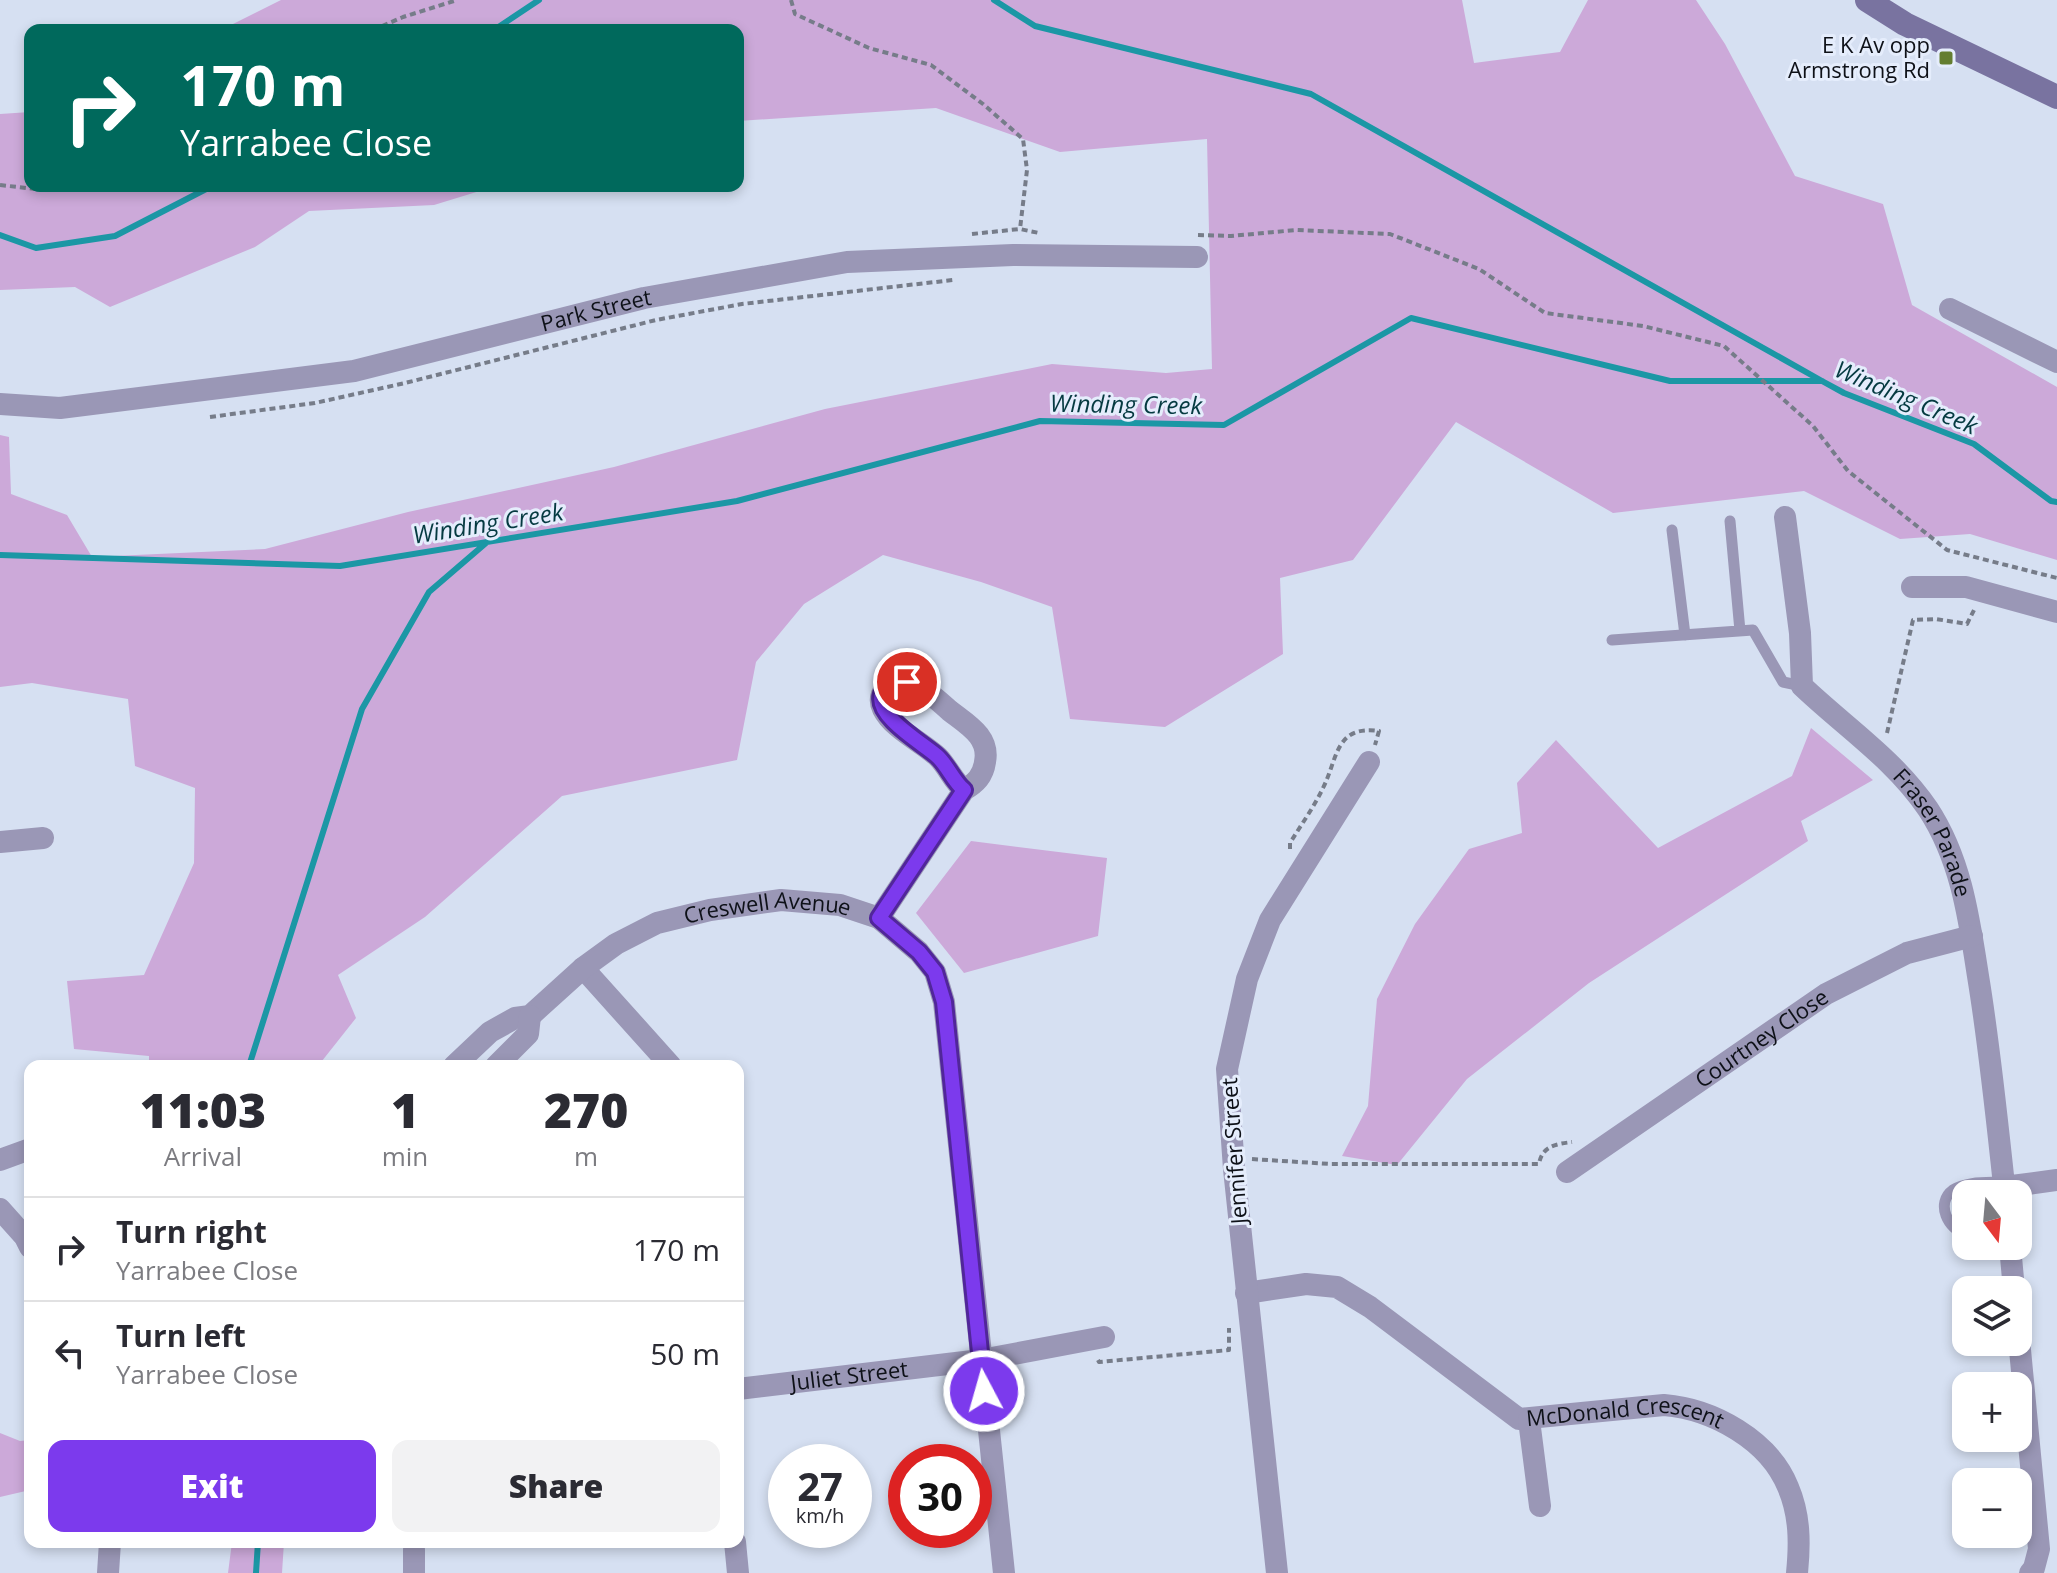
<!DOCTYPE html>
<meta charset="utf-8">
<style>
:root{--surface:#fff;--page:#f2f2f3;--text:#2b2b33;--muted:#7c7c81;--line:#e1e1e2;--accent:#7c3aed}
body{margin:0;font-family:"Open Sans",sans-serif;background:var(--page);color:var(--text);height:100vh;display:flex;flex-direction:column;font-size:30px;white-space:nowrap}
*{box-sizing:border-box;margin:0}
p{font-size:26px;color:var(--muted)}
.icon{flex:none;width:44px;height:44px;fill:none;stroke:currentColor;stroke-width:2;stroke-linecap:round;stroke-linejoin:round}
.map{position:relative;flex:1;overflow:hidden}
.panel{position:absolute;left:24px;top:1060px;width:720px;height:488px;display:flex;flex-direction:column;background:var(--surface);border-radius:16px;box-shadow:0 4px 12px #0003}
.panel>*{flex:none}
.guide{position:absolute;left:24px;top:24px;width:720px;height:168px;border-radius:16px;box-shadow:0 4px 12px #0003;background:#00695c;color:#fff;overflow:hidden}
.needle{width:52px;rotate:164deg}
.fabs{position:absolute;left:1952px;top:1180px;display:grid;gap:16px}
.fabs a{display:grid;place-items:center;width:80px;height:80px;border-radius:16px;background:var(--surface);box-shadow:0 4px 12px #0003;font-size:40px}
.speed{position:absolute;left:768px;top:1444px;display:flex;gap:16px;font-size:40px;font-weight:700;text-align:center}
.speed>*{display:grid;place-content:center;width:104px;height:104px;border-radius:50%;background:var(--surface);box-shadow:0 4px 12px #0003;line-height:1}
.speed small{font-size:20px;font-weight:400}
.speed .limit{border:12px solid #d22;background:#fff;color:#111}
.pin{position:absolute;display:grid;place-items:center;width:68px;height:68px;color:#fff;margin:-34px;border:4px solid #fff;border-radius:50%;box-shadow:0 2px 8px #0007}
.me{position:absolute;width:88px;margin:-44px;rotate:354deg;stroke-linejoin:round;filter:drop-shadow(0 0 6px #0008)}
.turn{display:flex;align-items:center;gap:28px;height:168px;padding:0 24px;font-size:36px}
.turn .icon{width:104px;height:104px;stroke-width:2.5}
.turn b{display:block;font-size:56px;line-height:68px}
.eta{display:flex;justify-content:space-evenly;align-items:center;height:136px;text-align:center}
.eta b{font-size:48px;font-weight:800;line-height:56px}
.primary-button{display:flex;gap:16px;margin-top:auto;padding:16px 24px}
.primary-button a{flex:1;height:92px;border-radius:16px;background:var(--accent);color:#fff;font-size:32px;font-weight:800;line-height:92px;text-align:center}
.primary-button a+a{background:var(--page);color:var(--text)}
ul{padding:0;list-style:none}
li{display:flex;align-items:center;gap:24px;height:104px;padding:0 24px;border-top:2px solid var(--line)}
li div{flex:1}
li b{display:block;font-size:30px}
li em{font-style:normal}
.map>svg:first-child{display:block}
.green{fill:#cca9d9}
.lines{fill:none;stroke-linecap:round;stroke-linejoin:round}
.stream{stroke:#1b97a5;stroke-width:6}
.path{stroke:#767c89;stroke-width:4;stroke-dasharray:6 4;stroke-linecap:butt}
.lane{stroke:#9a97b6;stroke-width:11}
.street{stroke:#9a97b6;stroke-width:22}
.secondary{stroke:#7973a0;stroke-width:24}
.route-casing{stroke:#51269a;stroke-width:20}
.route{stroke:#7c3aed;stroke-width:14}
.poi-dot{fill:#647e31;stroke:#e5edfc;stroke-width:3}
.labels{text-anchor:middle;stroke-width:6;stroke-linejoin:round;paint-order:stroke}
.poi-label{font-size:22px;fill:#0e1118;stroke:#e5edfc;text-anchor:end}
.street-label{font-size:22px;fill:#0e1118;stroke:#e5edfc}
.water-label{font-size:24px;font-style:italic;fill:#053a41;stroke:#e5edfc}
</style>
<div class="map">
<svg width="2057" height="1573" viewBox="0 0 2057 1573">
<rect width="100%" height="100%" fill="#d6e0f2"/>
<!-- green -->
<path class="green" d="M 281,0 L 1462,0 L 1474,63 L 1560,52 L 1588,0 L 1696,0 L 1725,44 L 1795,176 L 1883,204 L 1912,305 L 2057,387 L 2057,560 L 1970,534 L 1900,539 L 1804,491 L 1613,513 L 1456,422 L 1353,560 L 1280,578 L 1283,654 L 1165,727 L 1070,719 L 1052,607 L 981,582 L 883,555 L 804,604 L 756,662 L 737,760 L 562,796 L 425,917 L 338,975 L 356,1018 L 318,1066 L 149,1066 L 149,1056 L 74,1049 L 67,981 L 144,975 L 194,863 L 195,788 L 135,766 L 128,699 L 32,683 L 0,687 L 0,435 L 9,437 L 11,494 L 67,515 L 92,557 L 265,549 L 408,512 L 614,467 L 825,409 L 1052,364 L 1166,373 L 1212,369 L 1207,139 L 1060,152 L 936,108 L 738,121 L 738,30 L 221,30 Z
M 30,112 L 30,186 L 496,186 L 434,205 L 309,211 L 255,247 L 110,307 L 75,287 L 0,290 L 0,114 Z
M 1811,728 L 1873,780 L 1801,821 L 1808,841 L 1589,983 L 1467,1079 L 1397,1165 L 1342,1156 L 1368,1106 L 1377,999 L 1415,924 L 1469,849 L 1522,833 L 1517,783 L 1556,740 L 1658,848 L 1792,776 Z
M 971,841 L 1107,858 L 1098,936 L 964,973 L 916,913 Z
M 0,1433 L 20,1441 L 30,1440 L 30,1490 L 0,1497 Z
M 232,1542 L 284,1542 L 282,1573 L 228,1573 Z"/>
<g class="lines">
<!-- stream -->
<path class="stream" d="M 994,0 L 1035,26 L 1311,94 L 1822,381 L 1844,393 L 1974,444 L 2051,501 L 2057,502
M 494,30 L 539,0
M 0,235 L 36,248 L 115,236 L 212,186
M 0,555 L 340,566 L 737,501 L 1040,421 L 1224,425 L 1411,318 L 1670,381 L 1822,381
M 249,1066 L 362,709 L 429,592 L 486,543
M 256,1573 L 258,1542"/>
<!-- path -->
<path class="path" d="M 791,0 L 795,14 L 869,48 L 931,65 L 983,104 L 1023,139 L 1027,170 L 1020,229
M 373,30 L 403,17 L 457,0
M 0,185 L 44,190 L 58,186
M 972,234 L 1020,229 L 1039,233
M 1198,235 L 1231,236 L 1296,230 L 1390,234 L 1479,269 L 1545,313 L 1643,326 L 1724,346 L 1813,426 L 1848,471 L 1947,550 L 2057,578
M 210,417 L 315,403 L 405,383 L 656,320 L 742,304 L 953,280
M 1887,733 L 1913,620 L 1936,619 L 1967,624 L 1974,610
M 1290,849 L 1290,843 C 1301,825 1314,807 1323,788 C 1338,758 1335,725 1379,731 L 1375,745
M 1252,1159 L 1331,1164 L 1539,1164 C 1542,1146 1556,1144 1572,1142
M 1098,1360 L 1099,1362 L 1229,1350 L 1229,1328"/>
<!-- lane -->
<path class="lane" d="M 1730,521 L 1740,631
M 1672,530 L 1685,635
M 1612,640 L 1753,630 L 1783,682 L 1802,686
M 1966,1234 C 1948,1230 1935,1203 1953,1190 C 1967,1181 1988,1183 2004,1182"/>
<!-- street -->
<g class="street">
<path d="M 1950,309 L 2057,362"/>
<path id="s1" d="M 0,404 L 60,408 L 354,371 L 644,298 L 847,262 L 1013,255 L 1197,257"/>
<path id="s2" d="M 1785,517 L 1800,633 L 1802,686 C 1845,727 1894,759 1928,809 C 1961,859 1969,918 1978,976 C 1990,1049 1997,1121 2005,1194"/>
<path d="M 1912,587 L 1966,587 L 2057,612"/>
<path d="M 0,842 L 43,838"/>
<path d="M 879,918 L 964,790 C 976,783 983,776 985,762 C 990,737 968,725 950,711 C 939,701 925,688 910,683 C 894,678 874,691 883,709 C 893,729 922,742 938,757 C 948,767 953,781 964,790"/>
<path d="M 583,968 L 671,1066"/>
<path id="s3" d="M 454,1066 L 490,1032 L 515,1018 L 530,1016 L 583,968 L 616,944 L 657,923 L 710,910 L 781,900 L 840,905 L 879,918 L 919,952 L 935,972 L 944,1002 L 1004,1573"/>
<path d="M 496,1066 L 528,1034 L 530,1016"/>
<path d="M 0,1160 L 30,1149"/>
<path id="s4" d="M 1567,1172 L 1826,994 L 1907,953 L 1972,936"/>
<path d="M 2004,1187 L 2057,1180"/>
<path d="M 0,1209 L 25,1237 L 30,1247"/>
<path d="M 2010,1246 L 2014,1290"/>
<path id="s5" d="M 1246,1293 L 1306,1284 L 1337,1287 L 1370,1307 L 1519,1419 L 1664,1405 C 1713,1409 1769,1440 1788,1487 C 1800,1515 1800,1543 1797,1573"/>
<path d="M 2018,1329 L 2039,1549 L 2034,1568 L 2030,1573"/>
<path id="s6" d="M 738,1389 L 981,1360 L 1104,1337"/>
<path d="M 1529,1420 L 1540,1506"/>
<path d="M 735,1542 L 738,1573"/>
<path d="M 108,1573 L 110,1542"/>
<path d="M 414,1573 L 414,1550"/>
<path d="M 1277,1573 L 1234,1169 L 1227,1069 L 1247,979 L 1270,920 L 1369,762"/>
</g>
<!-- secondary -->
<path class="secondary" d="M 1867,0 L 1905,24 L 2057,97"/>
</g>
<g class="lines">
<!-- route casing -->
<g class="route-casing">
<path id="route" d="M 907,682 C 897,682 886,683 882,694 C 874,716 924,744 937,756 C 948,766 953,781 964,790 L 879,918 L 919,952 L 935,972 L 944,1002 L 984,1391"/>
</g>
<!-- route -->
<use href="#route" class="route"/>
</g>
<!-- markers -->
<rect class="poi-dot" x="1938" y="50" width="16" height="16" rx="4"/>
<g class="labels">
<!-- poi labels -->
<g class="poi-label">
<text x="1930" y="53">E K Av opp<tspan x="1930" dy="25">Armstrong Rd</tspan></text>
</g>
<!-- street labels -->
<g class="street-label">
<text dy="8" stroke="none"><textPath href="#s1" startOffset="606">Park Street</textPath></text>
<text dy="8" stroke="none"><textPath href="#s2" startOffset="370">Fraser Parade</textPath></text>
<text dy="8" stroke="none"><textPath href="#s3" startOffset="364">Creswell Avenue</textPath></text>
<text dy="8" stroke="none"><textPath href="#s4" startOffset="236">Courtney Close</textPath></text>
<text transform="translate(1234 1151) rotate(-94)" y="8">Jennifer Street</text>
<text dy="8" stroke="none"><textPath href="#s6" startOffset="112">Juliet Street</textPath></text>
<text dy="8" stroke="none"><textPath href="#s5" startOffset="424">McDonald Crescent</textPath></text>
</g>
<!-- water labels -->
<g class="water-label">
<text transform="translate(1906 398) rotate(23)" y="8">Winding Creek</text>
<text transform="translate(1126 405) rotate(1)" y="8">Winding Creek</text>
<text transform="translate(488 524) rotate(-9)" y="8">Winding Creek</text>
</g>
</g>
</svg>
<div class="fabs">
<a><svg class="needle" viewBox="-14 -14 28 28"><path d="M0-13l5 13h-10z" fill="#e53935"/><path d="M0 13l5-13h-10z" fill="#7c7c81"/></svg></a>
<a><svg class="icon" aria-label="layers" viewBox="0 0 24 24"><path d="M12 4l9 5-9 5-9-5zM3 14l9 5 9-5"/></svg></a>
<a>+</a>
<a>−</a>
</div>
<div class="speed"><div>27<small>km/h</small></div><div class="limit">30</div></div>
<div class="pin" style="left:907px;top:682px;background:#d93025"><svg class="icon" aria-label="arrive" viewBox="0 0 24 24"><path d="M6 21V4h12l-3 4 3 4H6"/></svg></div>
<svg class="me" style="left:984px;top:1391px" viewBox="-20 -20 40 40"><circle r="17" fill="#7c3aed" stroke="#fff" stroke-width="3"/><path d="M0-11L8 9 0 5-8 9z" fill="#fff"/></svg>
<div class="guide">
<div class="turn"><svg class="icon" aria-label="right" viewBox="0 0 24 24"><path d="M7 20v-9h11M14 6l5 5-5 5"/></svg><div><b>170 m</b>Yarrabee Close</div></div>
</div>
<section class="panel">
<div class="eta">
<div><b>11:03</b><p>Arrival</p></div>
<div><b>1</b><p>min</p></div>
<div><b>270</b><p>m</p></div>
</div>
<ul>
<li><svg class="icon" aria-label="right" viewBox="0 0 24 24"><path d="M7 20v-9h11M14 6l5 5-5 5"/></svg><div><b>Turn right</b><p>Yarrabee Close</p></div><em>170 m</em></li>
<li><svg class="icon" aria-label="left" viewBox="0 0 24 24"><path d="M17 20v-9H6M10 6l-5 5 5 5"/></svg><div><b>Turn left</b><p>Yarrabee Close</p></div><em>50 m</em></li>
</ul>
<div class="primary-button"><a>Exit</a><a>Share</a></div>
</section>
</div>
